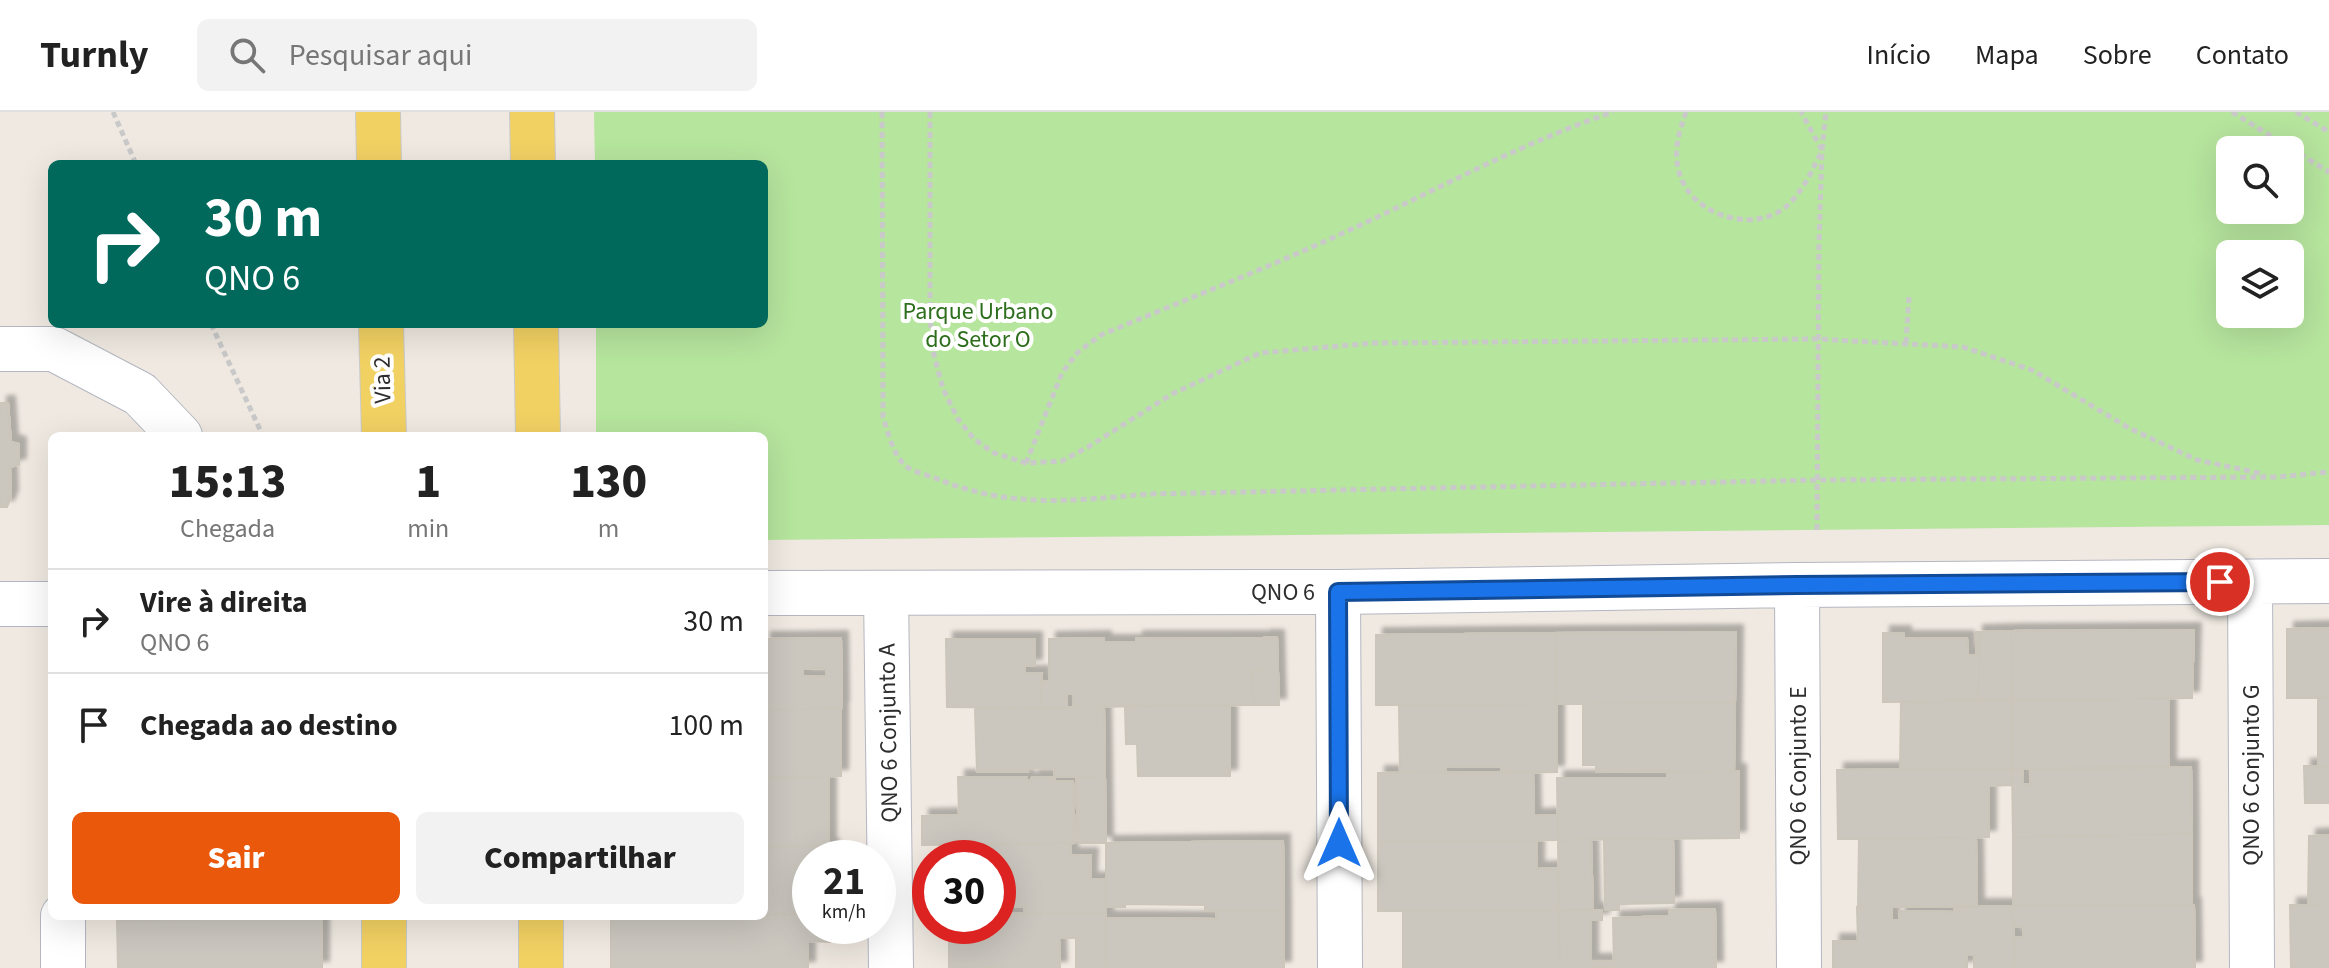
<!DOCTYPE html>
<html lang="pt">
<meta charset="utf-8">
<style>
:root{--surface:#fff;--page:#f2f2f2;--text:#222;--muted:#767676;--line:#e0e0e0;--accent:#ea580c}
body{margin:0;font-family:"Source Sans 3",sans-serif;background:var(--page);color:var(--text);height:100vh;display:flex;flex-direction:column;font-size:30px;white-space:nowrap}
*{box-sizing:border-box;margin:0}
p{font-size:26px;color:var(--muted)}
.icon{flex:none;width:44px;height:44px;fill:none;stroke:currentColor;stroke-width:2;stroke-linecap:round;stroke-linejoin:round}
.map{position:relative;flex:1;overflow:hidden}
.side{position:absolute;left:48px;top:320px;width:720px;height:488px;display:flex;flex-direction:column;background:var(--surface);border-radius:12px;box-shadow:0 8px 32px #0002}
.side>*{flex:none}
.guide{position:absolute;left:48px;top:48px;width:720px;height:168px;border-radius:12px;box-shadow:0 8px 32px #0002;background:#00695c;color:#fff;overflow:hidden}
.buttons{position:absolute;left:2216px;top:24px;display:grid;gap:16px}
.buttons a{display:grid;place-items:center;width:88px;height:88px;border-radius:12px;background:var(--surface);box-shadow:0 8px 32px #0002;font-size:40px}
.speed{position:absolute;left:792px;top:728px;display:flex;gap:16px;font-size:40px;font-weight:700;text-align:center}
.speed>*{display:grid;place-content:center;width:104px;height:104px;border-radius:50%;background:var(--surface);box-shadow:0 8px 32px #0002;line-height:1}
.speed small{font-size:20px;font-weight:400}
.speed .limit{border:12px solid #d22;background:#fff;color:#111}
.pin{position:absolute;display:grid;place-items:center;width:68px;height:68px;color:#fff;margin:-34px;border:4px solid #fff;border-radius:50%;box-shadow:0 2px 8px #0007}
.me{position:absolute;width:88px;margin:-44px;rotate:0deg;stroke-linejoin:round;filter:drop-shadow(0 0 6px #0008)}
.turn{display:flex;align-items:center;gap:28px;height:168px;padding:0 24px;font-size:36px}
.turn .icon{width:104px;height:104px;stroke-width:2.5}
.turn b{display:block;font-size:56px;line-height:68px}
.eta{display:flex;justify-content:space-evenly;align-items:center;height:136px;text-align:center}
.eta b{font-size:48px;font-weight:800;line-height:56px}
.primary-button{display:flex;gap:16px;margin-top:auto;padding:16px 24px}
.primary-button a{flex:1;height:92px;border-radius:12px;background:var(--accent);color:#fff;font-size:32px;font-weight:800;line-height:92px;text-align:center}
.primary-button a+a{background:var(--page);color:var(--text)}
ul{padding:0;list-style:none}
li{display:flex;align-items:center;gap:24px;height:104px;padding:0 24px;border-top:2px solid var(--line)}
li div{flex:1}
li b{display:block;font-size:30px}
li em{font-style:normal}
header{display:flex;align-items:center;gap:48px;box-sizing:border-box;height:112px;padding:0 40px;background:var(--surface);border-bottom:2px solid var(--line)}
header strong{font-size:38px}
nav{display:flex;gap:44px;margin-inline-start:auto;font-size:28px}
.search{width:560px;height:72px;background:var(--page);display:flex;align-items:center;gap:20px;box-sizing:border-box;padding:0 28px;border-radius:12px;color:var(--muted);font-size:30px}
.map>svg:first-child{display:block}
.green{fill:#b6e59e;fill-rule:evenodd}
.building{fill:#cbc7bf;stroke:#cbc5ba;stroke-width:2;fill-rule:evenodd;filter:url(#shadow)}
.lines{fill:none;stroke-linecap:round;stroke-linejoin:round}
.minor-casing{stroke:#b4b7c1;stroke-width:46}
.major-casing{stroke:#c9c9c9;stroke-width:46}
.path{stroke:#c9c9c9;stroke-width:5;stroke-dasharray:6 4;stroke-linecap:butt}
.minor{stroke:#fff;stroke-width:44}
.major{stroke:#f2d163;stroke-width:44}
.route-casing{stroke:#114b97;stroke-width:20}
.route{stroke:#1a73e8;stroke-width:14}
.labels{text-anchor:middle;stroke-width:8;stroke-linejoin:round;paint-order:stroke}
.park-label{font-size:24px;fill:#2c6e1b;stroke:#fff}
.street-label{font-size:24px;fill:#2e2e2e;stroke:#fff}
</style>
<header>
<strong>Turnly</strong>
<div class="search"><svg class="icon" aria-label="search" viewBox="0 0 24 24"><circle cx="10" cy="10" r="6"/><path d="M15 15l6 6"/></svg>Pesquisar aqui</div>
<nav><a>Início</a><a>Mapa</a><a>Sobre</a><a>Contato</a></nav>
</header>
<div class="map">
<svg width="2329" height="856" viewBox="0 0 2329 856">
<defs>
<filter id="shadow"><feDropShadow dx="7" dy="-7" stdDeviation="2" flood-color="#0004"/></filter>
</defs>
<rect width="100%" height="100%" fill="#efe9e1"/>
<!-- green -->
<path class="green" d="M 594,0 L 2329,0 L 2329,413 L 764,428 L 764,324 L 596,324 L 596,212 L 764,212 L 764,52 L 595,52 ZM 2230,38 L 2290,38 L 2290,98 L 2230,98 ZM 2230,142 L 2290,142 L 2290,202 L 2230,202 Z"/>
<!-- building -->
<path class="building" d="M 0,291 L 8,291 L 11,330 L 19,332 L 19,353 L 10,355 L 11,385 L 7,395 L 0,395 Z
M 2324,516 L 2329,516 L 2329,586 L 2287,586 L 2287,517 Z
M 2194,518 L 2192,586 L 2012,588 L 2011,519 Z
M 2011,519 L 2012,588 L 1978,589 L 1980,520 Z
M 1736,520 L 1735,591 L 1557,592 L 1555,521 Z
M 1976,520 L 1980,520 L 1978,589 L 1883,590 L 1883,521 L 1904,521 L 1904,526 L 1967,526 L 1968,543 L 1976,543 Z
M 1555,521 L 1557,592 L 1376,593 L 1376,523 Z
M 1264,525 L 1264,558 L 1252,558 L 1254,593 L 1136,594 L 1136,526 Z
M 1264,525 L 1277,525 L 1279,593 L 1254,593 L 1252,558 L 1264,558 Z
M 841,526 L 842,596 L 764,598 L 764,527 ZM 803,556 L 826,557 L 826,565 L 803,564 Z
M 1104,526 L 1104,595 L 1073,595 L 1073,582 L 1067,582 L 1067,596 L 1040,596 L 1040,570 L 1049,569 L 1049,527 Z
M 946,527 L 1035,527 L 1035,554 L 1025,554 L 1025,561 L 1042,561 L 1040,596 L 947,595 Z
M 1104,530 L 1136,530 L 1136,594 L 1104,595 Z
M 2318,586 L 2329,586 L 2329,654 L 2318,654 Z
M 2169,587 L 2169,656 L 2012,657 L 2012,588 Z
M 2012,588 L 2012,657 L 1900,658 L 1901,589 Z
M 1735,591 L 1734,659 L 1596,660 L 1596,653 L 1583,653 L 1583,592 Z
M 1399,592 L 1557,592 L 1557,660 L 1501,661 L 1501,655 L 1446,655 L 1446,661 L 1400,661 Z
M 1230,593 L 1230,664 L 1138,664 L 1137,632 L 1126,632 L 1125,595 Z
M 1104,595 L 1105,664 L 1054,665 L 1055,656 L 1027,656 L 1028,660 L 977,660 L 975,596 Z
M 841,596 L 841,664 L 764,665 L 764,598 Z
M 2304,654 L 2329,654 L 2329,691 L 2305,691 Z
M 2191,655 L 2192,722 L 2013,725 L 2012,657 L 2023,656 L 2023,672 L 2030,673 L 2030,656 Z
M 2012,657 L 2012,673 L 1989,674 L 1989,725 L 1838,727 L 1837,658 Z
M 1667,659 L 1739,659 L 1739,726 L 1558,728 L 1557,666 L 1667,666 Z
M 1533,660 L 1534,704 L 1557,703 L 1558,728 L 1378,730 L 1378,661 Z
M 829,664 L 829,734 L 764,735 L 764,665 Z
M 1105,664 L 1106,731 L 1078,731 L 1076,665 Z
M 958,665 L 1027,665 L 1027,668 L 1031,669 L 1032,665 L 1054,665 L 1055,669 L 1073,669 L 1075,731 L 922,733 L 922,704 L 959,703 Z
M 2192,722 L 2192,793 L 2013,794 L 2013,725 Z
M 2329,723 L 2329,792 L 2308,792 L 2309,724 Z
M 1976,725 L 1977,795 L 1858,795 L 1859,727 Z
M 1673,727 L 1674,791 L 1619,792 L 1619,798 L 1605,798 L 1604,728 Z
M 1537,728 L 1537,757 L 1559,756 L 1559,798 L 1378,799 L 1378,730 Z
M 1558,728 L 1591,728 L 1593,797 L 1559,798 Z
M 1283,729 L 1284,799 L 1205,799 L 1205,793 L 1125,792 L 1125,795 L 1106,795 L 1106,731 Z
M 1070,731 L 1071,743 L 1091,743 L 1090,768 L 1106,767 L 1106,801 L 1025,800 L 1024,795 L 998,795 L 998,746 L 971,746 L 971,732 Z
M 832,734 L 832,746 L 810,746 L 810,802 L 764,803 L 764,735 Z
M 2329,792 L 2329,856 L 2291,856 L 2290,793 Z
M 2194,793 L 2195,856 L 2014,856 L 2014,825 L 2024,825 L 2023,815 L 2013,815 L 2013,794 Z
M 1954,794 L 2013,794 L 2014,856 L 1974,856 L 1974,843 L 1967,843 L 1967,856 L 1833,856 L 1833,829 L 1858,829 L 1857,795 L 1892,795 L 1892,808 L 1899,808 L 1899,799 L 1954,800 Z
M 1715,797 L 1716,856 L 1614,856 L 1613,806 L 1669,804 L 1669,798 Z
M 1559,798 L 1560,856 L 1403,856 L 1403,799 Z
M 1559,798 L 1602,798 L 1602,808 L 1591,808 L 1591,849 L 1614,849 L 1614,856 L 1560,856 Z
M 1216,799 L 1284,799 L 1284,856 L 1106,856 L 1106,806 L 1217,807 Z
M 998,801 L 1106,801 L 1106,856 L 1076,856 L 1076,826 L 1059,826 L 1060,856 L 949,856 L 949,814 L 998,814 Z
M 810,802 L 810,814 L 830,814 L 830,830 L 808,829 L 808,856 L 611,856 L 611,804 Z
M 236,804 L 322,804 L 322,806 L 236,807 Z
M 322,806 L 322,856 L 118,856 L 117,808 Z"/>
<g class="lines">
<!-- minor casing -->
<g class="minor-casing">
<path id="minor" d="M 0,237 L 54,237 L 140,282 L 180,324
M 2250,470 L 2252,856
M 1797,473 L 1799,856
M 1338,480 L 1340,856
M 764,481 L 1338,480 L 1797,473 L 2329,469
M 886,481 L 891,856
M 0,492 L 52,492
M 63,804 L 63,856"/>
</g>
<!-- major casing -->
<g class="major-casing">
<path id="major" d="M 378,0 L 379,52
M 532,0 L 533,52
M 381,212 L 384,324
M 536,212 L 538,324
M 541,804 L 541,856
M 384,856 L 384,804"/>
</g>
<!-- path -->
<path class="path" d="M 113,0 L 136,52
M 882,0 L 883,305 C 888,320 893,344 907,355 C 914,360 927,363 935,366 C 1010,397 1071,389 1148,382 L 1817,368 L 2277,365 L 2329,360
M 930,0 L 930,207 L 934,243 L 943,277 L 958,307 L 974,327 L 994,341 L 1026,351 L 1062,349 L 1088,335 L 1172,282 L 1260,241 L 1374,231 L 1817,227 L 1963,235 L 2032,258 L 2129,316 L 2197,348 L 2264,362
M 1686,0 C 1679,21 1673,38 1679,60 C 1691,105 1758,124 1790,91 C 1805,75 1813,57 1822,38 L 1801,0
M 2232,0 L 2329,60
M 2296,0 L 2329,20
M 211,212 L 263,324
M 1906,231 L 1909,185
M 1026,351 L 1062,261 L 1078,240 L 1101,223 C 1177,191 1255,161 1330,127 C 1424,85 1515,33 1613,0
M 1817,418 L 1819,133 L 1822,38 L 1826,0"/>
<!-- minor -->
<use href="#minor" class="minor"/>
<!-- major -->
<use href="#major" class="major"/>
</g>
<g class="lines">
<!-- route casing -->
<g class="route-casing">
<path id="route" d="M 1339,731 L 1338,480 L 1797,473 L 2220,470"/>
</g>
<!-- route -->
<use href="#route" class="route"/>
</g>
<g class="labels">
<!-- park labels -->
<g class="park-label">
<text x="978" y="207">Parque Urbano<tspan x="978" dy="28">do Setor O</tspan></text>
</g>
<!-- street labels -->
<g class="street-label">
<text transform="translate(382 268) rotate(-91)" y="8">Via 2</text>
<text x="1283" y="488">QNO 6</text>
<text transform="translate(888 621) rotate(-91)" y="8">QNO 6 Conjunto A</text>
<text transform="translate(2251 663) rotate(-90)" y="8">QNO 6 Conjunto G</text>
<text transform="translate(1798 664) rotate(-90)" y="8">QNO 6 Conjunto E</text>
</g>
</g>
</svg>
<div class="buttons">
<a><svg class="icon" aria-label="search" viewBox="0 0 24 24"><circle cx="10" cy="10" r="6"/><path d="M15 15l6 6"/></svg></a>
<a><svg class="icon" aria-label="layers" viewBox="0 0 24 24"><path d="M12 4l9 5-9 5-9-5zM3 14l9 5 9-5"/></svg></a>
</div>
<div class="speed"><div>21<small>km/h</small></div><div class="limit">30</div></div>
<div class="pin" style="left:2220px;top:470px;background:#d93025"><svg class="icon" aria-label="arrive" viewBox="0 0 24 24"><path d="M6 21V4h12l-3 4 3 4H6"/></svg></div>
<svg class="me" style="left:1339px;top:731px" viewBox="-20 -20 40 40"><path d="M0-17L14 15 0 8-14 15z" fill="#1a73e8" stroke="#fff" stroke-width="4"/></svg>
<div class="guide">
<div class="turn"><svg class="icon" aria-label="right" viewBox="0 0 24 24"><path d="M7 20v-9h11M14 6l5 5-5 5"/></svg><div><b>30 m</b>QNO 6</div></div>
</div>
<section class="side">
<div class="eta">
<div><b>15:13</b><p>Chegada</p></div>
<div><b>1</b><p>min</p></div>
<div><b>130</b><p>m</p></div>
</div>
<ul>
<li><svg class="icon" aria-label="right" viewBox="0 0 24 24"><path d="M7 20v-9h11M14 6l5 5-5 5"/></svg><div><b>Vire à direita</b><p>QNO 6</p></div><em>30 m</em></li>
<li><svg class="icon" aria-label="arrive" viewBox="0 0 24 24"><path d="M6 21V4h12l-3 4 3 4H6"/></svg><div><b>Chegada ao destino</b></div><em>100 m</em></li>
</ul>
<div class="primary-button"><a>Sair</a><a>Compartilhar</a></div>
</section>
</div>
